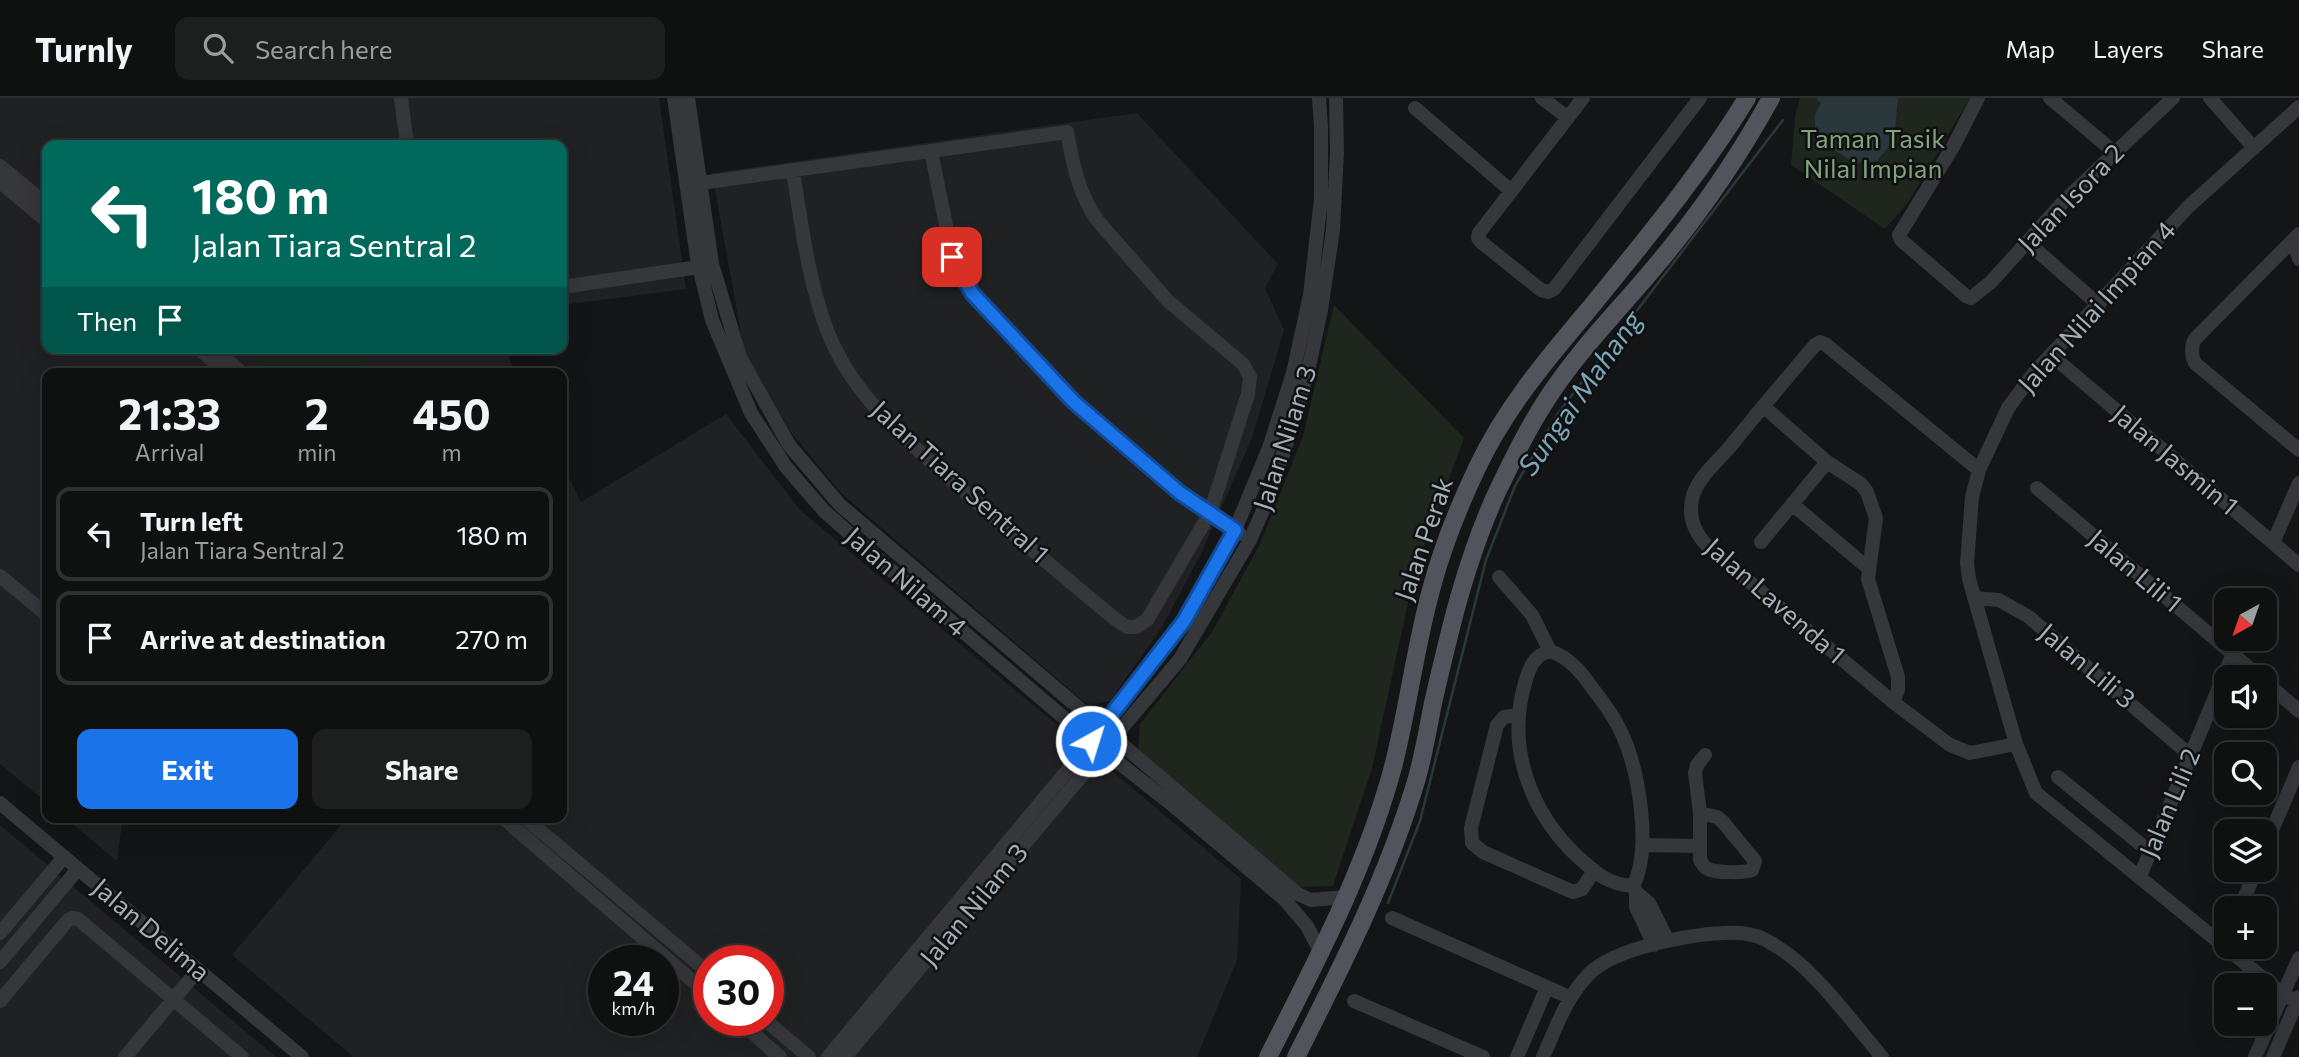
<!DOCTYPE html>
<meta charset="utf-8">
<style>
:root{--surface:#0f1010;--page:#1d1e1e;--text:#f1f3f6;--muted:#9b9d9f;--line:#2f3030;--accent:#1a73e8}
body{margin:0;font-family:Commissioner,sans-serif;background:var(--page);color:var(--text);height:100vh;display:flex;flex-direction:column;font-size:26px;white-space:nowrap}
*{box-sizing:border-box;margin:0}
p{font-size:23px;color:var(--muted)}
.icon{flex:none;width:38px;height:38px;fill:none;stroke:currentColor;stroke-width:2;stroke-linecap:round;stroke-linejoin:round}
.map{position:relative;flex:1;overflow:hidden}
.details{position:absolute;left:42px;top:270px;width:525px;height:455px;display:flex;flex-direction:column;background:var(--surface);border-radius:14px;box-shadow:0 7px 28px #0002,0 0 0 2px var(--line)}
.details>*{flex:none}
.top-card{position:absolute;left:42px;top:42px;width:525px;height:214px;border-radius:14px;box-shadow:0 7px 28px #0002,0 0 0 2px var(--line);background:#00695c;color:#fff;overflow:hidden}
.needle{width:46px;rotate:220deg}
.buttons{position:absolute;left:2214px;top:490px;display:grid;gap:14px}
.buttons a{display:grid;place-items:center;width:63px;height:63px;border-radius:14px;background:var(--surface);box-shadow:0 7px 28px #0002,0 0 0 2px var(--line);font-size:35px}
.speed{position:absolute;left:588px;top:847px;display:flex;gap:14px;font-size:35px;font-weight:700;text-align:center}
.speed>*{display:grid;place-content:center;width:91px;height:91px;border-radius:50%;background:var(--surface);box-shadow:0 7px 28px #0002,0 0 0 2px var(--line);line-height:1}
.speed small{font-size:18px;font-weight:400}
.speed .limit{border:10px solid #d22;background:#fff;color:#111}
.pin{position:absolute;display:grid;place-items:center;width:60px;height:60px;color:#fff;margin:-30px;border-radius:14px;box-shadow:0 4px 10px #0006}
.me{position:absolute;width:77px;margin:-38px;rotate:39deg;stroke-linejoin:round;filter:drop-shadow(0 0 5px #0008)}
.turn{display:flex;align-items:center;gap:24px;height:147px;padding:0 35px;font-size:32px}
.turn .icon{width:91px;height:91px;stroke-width:2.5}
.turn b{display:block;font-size:49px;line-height:60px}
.then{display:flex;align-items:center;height:66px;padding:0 35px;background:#0003;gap:14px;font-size:26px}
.eta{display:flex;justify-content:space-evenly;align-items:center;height:119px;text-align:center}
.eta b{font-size:42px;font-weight:700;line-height:49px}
.action{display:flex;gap:14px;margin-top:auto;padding:14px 35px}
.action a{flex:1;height:80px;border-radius:14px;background:var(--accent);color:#fff;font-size:28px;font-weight:700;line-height:80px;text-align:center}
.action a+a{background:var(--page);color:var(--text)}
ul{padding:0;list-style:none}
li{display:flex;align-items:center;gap:21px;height:94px;margin:0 14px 10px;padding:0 21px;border:4px solid var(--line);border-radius:14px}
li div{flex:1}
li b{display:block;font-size:26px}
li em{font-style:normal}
header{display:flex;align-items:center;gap:42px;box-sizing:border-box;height:98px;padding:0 35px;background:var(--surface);border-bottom:2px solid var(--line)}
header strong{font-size:33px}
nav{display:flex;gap:38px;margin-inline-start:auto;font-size:24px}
.search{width:490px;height:63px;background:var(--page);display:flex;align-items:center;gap:18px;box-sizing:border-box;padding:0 24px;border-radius:14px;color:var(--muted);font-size:26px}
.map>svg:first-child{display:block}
.built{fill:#202123;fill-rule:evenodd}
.green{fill:#1f261e}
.water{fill:#2a373b}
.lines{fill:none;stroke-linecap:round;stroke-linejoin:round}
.stream{stroke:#2a373b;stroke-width:2.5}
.minor{stroke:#35373b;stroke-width:14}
.major{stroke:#51555b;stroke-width:18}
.route-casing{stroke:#114b97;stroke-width:18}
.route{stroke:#1a73e8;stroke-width:12}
.labels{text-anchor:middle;stroke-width:5;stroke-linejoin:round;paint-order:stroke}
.park-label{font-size:26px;fill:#81a47b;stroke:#0f1011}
.street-label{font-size:26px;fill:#a5afb7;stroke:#0f1011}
.water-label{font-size:28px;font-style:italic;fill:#7aa6b5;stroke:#0f1011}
</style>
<header>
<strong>Turnly</strong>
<div class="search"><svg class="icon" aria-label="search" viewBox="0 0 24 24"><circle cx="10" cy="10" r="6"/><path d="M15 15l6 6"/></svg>Search here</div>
<nav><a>Map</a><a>Layers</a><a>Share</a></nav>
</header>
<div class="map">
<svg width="2299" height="959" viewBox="0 0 2299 959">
<rect width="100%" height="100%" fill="#141516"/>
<!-- built -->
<path class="built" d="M 0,0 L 659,0 L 686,191 L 562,207 L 562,47 L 47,47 L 47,250 L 504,250 L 516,275 L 47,275 L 47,705 L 0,666 Z
M 1137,15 L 1278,166 L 1265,190 L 1284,232 L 1252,340 L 1201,456 L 1162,529 L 1110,603 L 1088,607 L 841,395 L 790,333 L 744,252 L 712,75 Z
M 726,316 L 800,412 L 1241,781 L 1237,862 L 1197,959 L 354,959 L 232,857 L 348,719 L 562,719 L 562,366 L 581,404 ZM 604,863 L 663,863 L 663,922 L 604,922 ZM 709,863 L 768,863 L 768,922 L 709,922 Z
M 64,719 L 123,719 L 117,763 Z
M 0,727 L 276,959 L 0,959 Z"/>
<!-- green -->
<path class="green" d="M 1800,0 L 1970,0 L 1907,106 L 1885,131 L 1791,67 L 1795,19 Z
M 1334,207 L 1464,340 L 1415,473 L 1372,670 L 1333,788 L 1300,789 L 1138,652 L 1140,626 L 1212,534 L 1260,446 L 1303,338 Z
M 246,250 L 378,250 L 350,275 L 274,275 Z"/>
<!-- water -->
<path class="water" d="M 1818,0 L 1898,0 L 1894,42 L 1877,63 L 1855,65 L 1826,47 L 1815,34 L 1815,16 L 1821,5 L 1817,1 Z"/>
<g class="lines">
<!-- stream -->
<path class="stream" d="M 1388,805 L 1420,723 L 1486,462 L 1515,388 L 1559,314 L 1783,22"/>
<!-- minor -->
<path class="minor" d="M 401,0 L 407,47
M 674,0 L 697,160 L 712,222 L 751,315 L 786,369 L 824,413 L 884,466 L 1091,643 L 1170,705 L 1284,801 L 1307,828 L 1320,853
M 688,0 L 712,166 L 740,259 L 789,347 L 840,407 L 1298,796 L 1311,802 L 1345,799
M 1542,0 L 1568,20
M 1583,0 L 1479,135 L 1478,140 L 1481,144 L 1541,192 L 1548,194 L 1554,191 L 1700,0
M 1978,0 L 1954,47 L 1899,137 L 1901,142 L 1966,198 L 1971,200 L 1991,184 L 2065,102 L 2173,0
M 2050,0 L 2114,54
M 2210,0 L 2254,50
M 1415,10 L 1510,92
M 931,53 L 953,162 L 972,195 L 1074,304 L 1180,395 L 1240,436
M 0,68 L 47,107
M 0,84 L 47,123
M 701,85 L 1067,34 C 1073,66 1078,94 1097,122 L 1168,203 L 1243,266 L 1250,279 L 1248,296 L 1210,415 L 1147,522 L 1136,529 L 1127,529 L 1115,521 C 1062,477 1009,433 957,387 C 909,344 859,304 832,244 C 810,195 801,125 793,73
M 2299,136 L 2195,241 C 2191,247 2191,260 2196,266 L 2299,352
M 2293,142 L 2299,161
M 2027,144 L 2099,207
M 562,189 L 699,169
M 198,250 L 227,275
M 214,250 L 242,275
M 2051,257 L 2299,467
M 1763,308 L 1827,364 L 1861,386 L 1867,394 L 1876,420 L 1868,481 L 1898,579 L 1898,592 L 1893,604
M 1979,372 L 1825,246 L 1820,244 L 1815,247 C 1786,281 1757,315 1729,350 C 1716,365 1695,382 1692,402 C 1688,422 1696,436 1709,450 L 1893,604 L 1950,647 L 1970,655 L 2016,646
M 2037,390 L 2260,579
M 1792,406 L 1868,470
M 1761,444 L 1827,364
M 2273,445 L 2299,385
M 0,478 L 47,517
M 1499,479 L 1532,517 L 1550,553
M 1974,500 L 1999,502 L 2029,519 L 2190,657
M 1550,553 C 1534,557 1529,570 1525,585 C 1506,649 1530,714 1578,759 C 1597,776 1607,786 1633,788
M 1550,553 C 1569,559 1582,575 1593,591 C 1604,605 1615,620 1622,636 C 1639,673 1652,751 1633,788
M 2264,583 L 2299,613
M 1518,617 L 1504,619 L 1497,627 L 1471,730 L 1472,745 L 1483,754 L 1573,794 L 1582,791 L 1594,773
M 2058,679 L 2149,753
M 0,705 L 302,959
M 1700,715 L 1717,719 L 1723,724 L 1755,763 L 1752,772 C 1744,775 1717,775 1708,771 C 1703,769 1703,766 1700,762 L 1700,715 L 1695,675 L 1697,667 L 1705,657
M 502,719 L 709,897
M 524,719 L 709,875
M 1643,747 L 1700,748
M 2264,751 L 2299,669
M 2140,778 L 2233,556
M 1633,788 L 1636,794 L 1649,805 L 1668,843
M 1636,794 L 1636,809 L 1654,847
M 2240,810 L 2256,772
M 1392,820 L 1569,899
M 68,822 L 72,820 L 78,821 L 242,959
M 0,835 L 64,759
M 0,864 L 78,771
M 0,903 L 68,822
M 1354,903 L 1483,959
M 2297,904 L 2284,897 L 2036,695 L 2016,646 L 1969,481 L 1967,465 L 1972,399 L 1979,372 L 2008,310 L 2034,275 L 2188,109 L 2299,9
M 738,922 L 780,959
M 765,922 L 809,959
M 125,959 L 198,872
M 828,959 L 1102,631 L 1184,523 L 1235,432 L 1269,350 L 1293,275 L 1310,197 L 1321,101 L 1321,29 L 1319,0
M 845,959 L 1180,561 L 1250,442 L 1269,399 L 1288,341 L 1309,269 L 1321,212 L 1333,132 L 1337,54 L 1336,0
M 1517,959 L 1547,889
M 1543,959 C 1556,930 1566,899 1589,876 C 1615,849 1704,832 1741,835 C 1751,836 1762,839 1771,845 C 1813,868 1851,923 1882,959
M 2255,959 L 2299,860
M 2273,959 L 2299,899"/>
<!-- major -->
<path class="major" d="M 1268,959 C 1315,866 1366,770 1393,669 C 1408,611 1415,550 1431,492 C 1442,450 1458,410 1477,370 C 1505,310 1548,260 1590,210 C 1645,142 1701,75 1747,0
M 1296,959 C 1342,868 1388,778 1417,680 C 1424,655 1428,630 1433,605 C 1450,531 1466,461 1498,392 C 1513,361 1528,330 1547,301 C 1577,254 1618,213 1654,170 C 1698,118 1738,60 1771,0"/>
</g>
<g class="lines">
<!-- route casing -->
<g class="route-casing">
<path id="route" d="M 952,159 L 972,195 L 1074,304 L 1180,395 L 1235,432 L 1184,523 L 1091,643"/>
</g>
<!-- route -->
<use href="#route" class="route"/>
</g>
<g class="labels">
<!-- park labels -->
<g class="park-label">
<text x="1873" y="50">Taman Tasik<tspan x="1873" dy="30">Nilai Impian</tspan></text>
</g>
<!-- street labels -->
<g class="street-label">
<text transform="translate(2071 100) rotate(-46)" y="9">Jalan Isora 2</text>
<text transform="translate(2097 209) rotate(-48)" y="9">Jalan Nilai Impian 4</text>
<text transform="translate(1285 340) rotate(-72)" y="9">Jalan Nilam 3</text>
<text transform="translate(2175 362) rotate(40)" y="9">Jalan Jasmin 1</text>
<text transform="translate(960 384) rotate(42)" y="9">Jalan Tiara Sentral 1</text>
<text transform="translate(1424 441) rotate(-71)" y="9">Jalan Perak</text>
<text transform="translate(2135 473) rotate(40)" y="9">Jalan Lili 1</text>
<text transform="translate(906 484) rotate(41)" y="9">Jalan Nilam 4</text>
<text transform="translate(1775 503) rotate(41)" y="9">Jalan Lavenda 1</text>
<text transform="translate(2087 568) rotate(40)" y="9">Jalan Lili 3</text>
<text transform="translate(2170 705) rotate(-67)" y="9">Jalan Lili 2</text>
<text transform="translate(974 807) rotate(-50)" y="9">Jalan Nilam 3</text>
<text transform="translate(151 832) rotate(40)" y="9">Jalan Delima</text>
</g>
<!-- water labels -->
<g class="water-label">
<text transform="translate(1580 295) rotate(-55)" y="10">Sungai Mahang</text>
</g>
</g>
</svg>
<div class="buttons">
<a><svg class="needle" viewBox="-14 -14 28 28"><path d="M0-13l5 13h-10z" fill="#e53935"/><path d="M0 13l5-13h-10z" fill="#9b9d9f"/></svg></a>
<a><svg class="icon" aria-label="sound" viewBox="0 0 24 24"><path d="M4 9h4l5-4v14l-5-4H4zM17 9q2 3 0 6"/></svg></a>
<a><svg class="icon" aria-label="search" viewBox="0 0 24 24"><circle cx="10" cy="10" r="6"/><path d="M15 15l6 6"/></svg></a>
<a><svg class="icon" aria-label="layers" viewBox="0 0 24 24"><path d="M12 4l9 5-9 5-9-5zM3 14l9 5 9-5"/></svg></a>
<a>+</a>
<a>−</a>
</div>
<div class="speed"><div>24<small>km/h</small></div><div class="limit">30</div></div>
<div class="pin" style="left:952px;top:159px;background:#d93025"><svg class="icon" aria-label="arrive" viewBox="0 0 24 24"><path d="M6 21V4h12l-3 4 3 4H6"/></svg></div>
<svg class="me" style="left:1091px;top:643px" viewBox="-20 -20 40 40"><circle r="17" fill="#1a73e8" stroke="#fff" stroke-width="3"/><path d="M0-11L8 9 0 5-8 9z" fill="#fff"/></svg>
<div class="top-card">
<div class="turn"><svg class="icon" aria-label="left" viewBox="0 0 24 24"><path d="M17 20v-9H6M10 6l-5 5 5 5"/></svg><div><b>180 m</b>Jalan Tiara Sentral 2</div></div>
<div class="then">Then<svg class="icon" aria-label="arrive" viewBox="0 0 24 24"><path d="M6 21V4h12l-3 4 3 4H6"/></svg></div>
</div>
<section class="details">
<div class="eta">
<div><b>21:33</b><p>Arrival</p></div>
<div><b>2</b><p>min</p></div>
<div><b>450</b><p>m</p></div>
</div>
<ul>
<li><svg class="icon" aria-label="left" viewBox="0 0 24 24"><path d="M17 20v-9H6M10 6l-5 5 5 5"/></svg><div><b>Turn left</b><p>Jalan Tiara Sentral 2</p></div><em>180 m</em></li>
<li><svg class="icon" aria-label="arrive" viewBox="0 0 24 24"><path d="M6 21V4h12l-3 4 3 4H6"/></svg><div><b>Arrive at destination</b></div><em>270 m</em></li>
</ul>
<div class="action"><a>Exit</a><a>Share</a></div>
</section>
</div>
